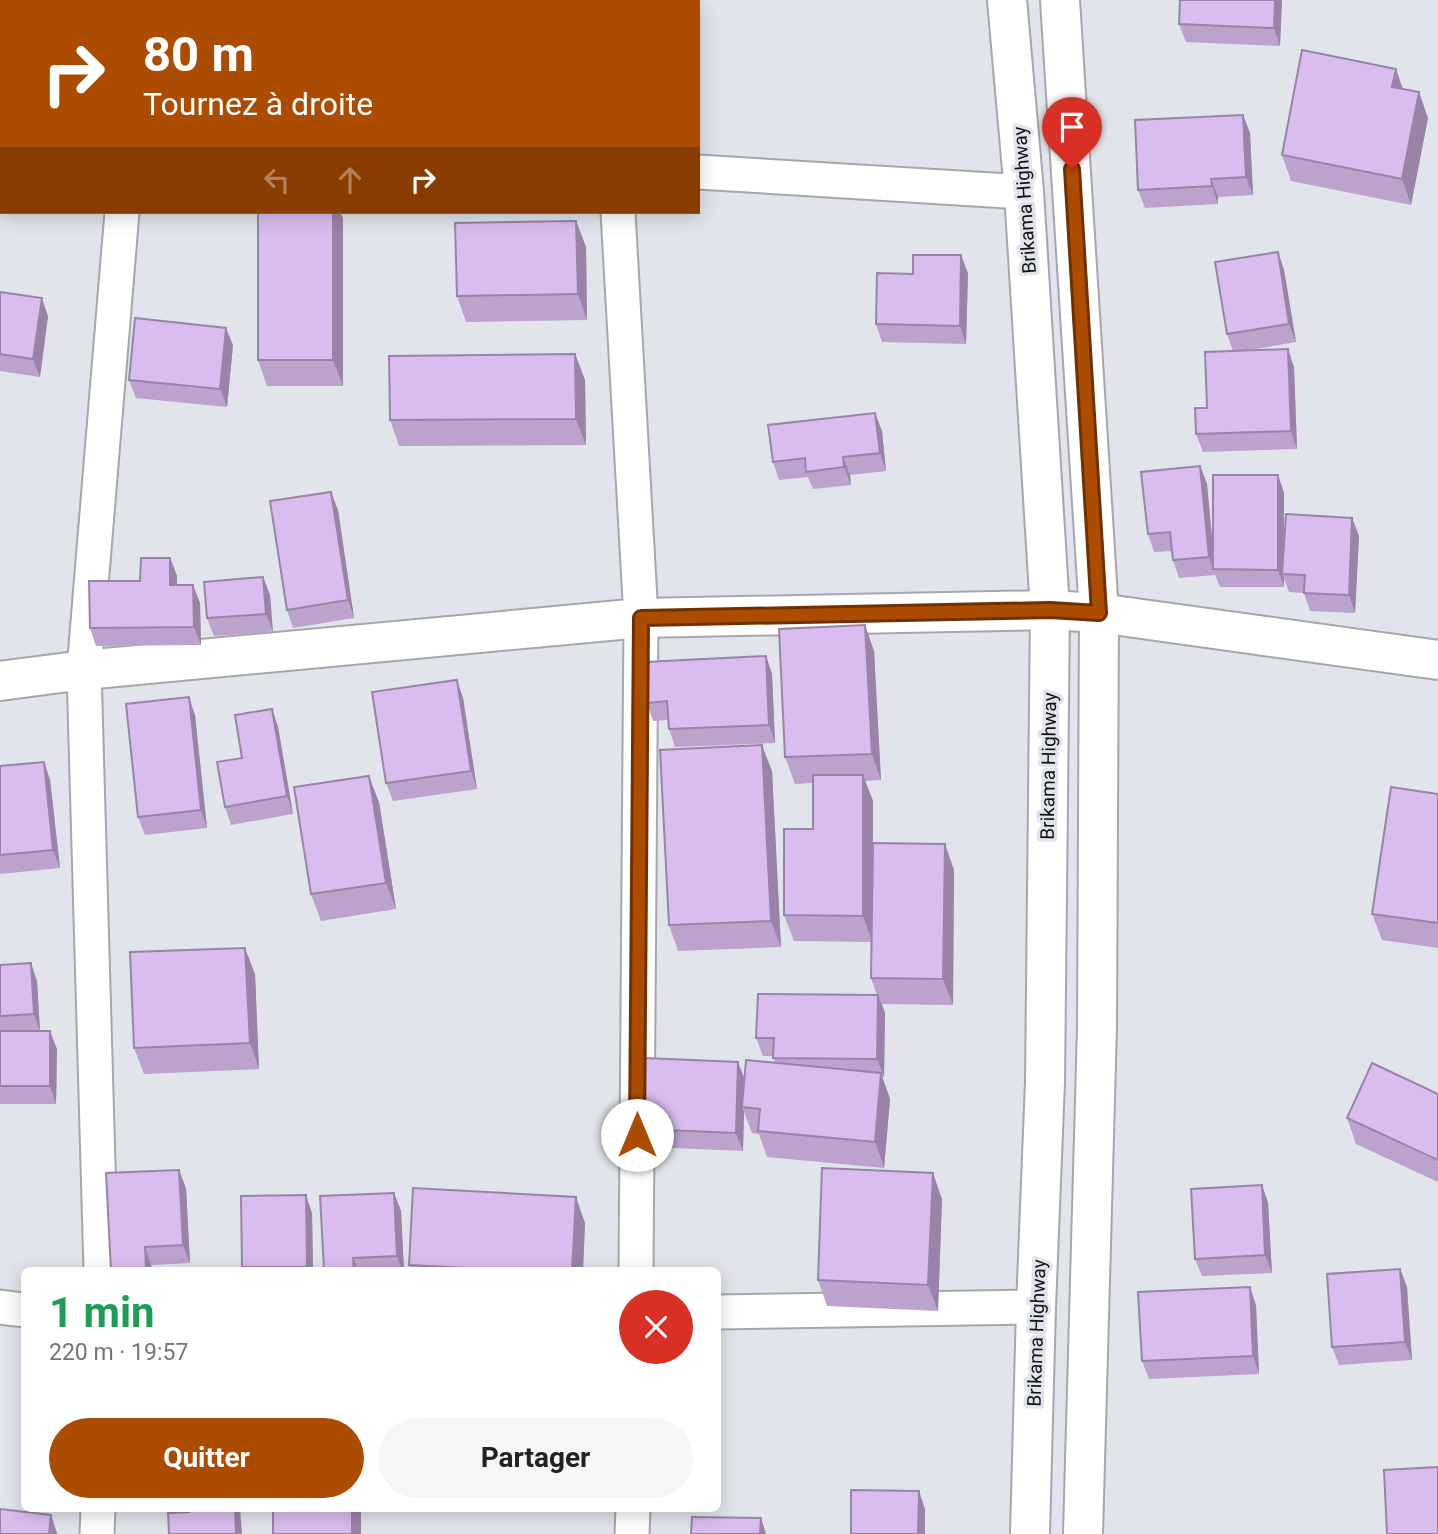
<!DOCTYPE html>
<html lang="fr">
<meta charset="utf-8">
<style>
:root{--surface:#fff;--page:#f6f6f6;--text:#222;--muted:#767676;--accent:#ac4c00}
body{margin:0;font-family:Roboto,sans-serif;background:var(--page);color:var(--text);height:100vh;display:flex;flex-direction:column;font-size:26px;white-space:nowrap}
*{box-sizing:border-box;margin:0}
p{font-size:23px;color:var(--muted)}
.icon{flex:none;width:38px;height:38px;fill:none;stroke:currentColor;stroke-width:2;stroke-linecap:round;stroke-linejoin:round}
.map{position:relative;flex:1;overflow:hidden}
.sheet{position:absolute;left:21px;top:1267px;width:700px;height:245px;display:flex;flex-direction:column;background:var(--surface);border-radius:10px;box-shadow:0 4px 18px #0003}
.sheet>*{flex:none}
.guide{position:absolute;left:0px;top:0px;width:700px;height:214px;box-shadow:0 4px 18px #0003;background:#ac4c00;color:#fff;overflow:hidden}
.pin{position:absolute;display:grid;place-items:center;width:60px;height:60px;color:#fff;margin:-72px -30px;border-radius:50% 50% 50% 0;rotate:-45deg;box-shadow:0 0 7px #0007}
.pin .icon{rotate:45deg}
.me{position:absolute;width:77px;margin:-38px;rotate:0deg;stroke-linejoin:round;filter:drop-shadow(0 0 5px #0008)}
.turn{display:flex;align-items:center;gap:24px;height:147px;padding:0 28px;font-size:32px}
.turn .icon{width:91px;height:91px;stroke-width:2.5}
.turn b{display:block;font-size:49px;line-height:60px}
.lanes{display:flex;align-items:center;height:66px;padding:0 28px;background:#0003;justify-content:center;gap:35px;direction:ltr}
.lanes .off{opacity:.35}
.round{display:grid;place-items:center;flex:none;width:74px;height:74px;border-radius:37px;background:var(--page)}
.summary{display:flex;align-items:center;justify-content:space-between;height:119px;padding:0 28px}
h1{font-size:42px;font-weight:700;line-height:52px;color:#1e9e55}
.action{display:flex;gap:14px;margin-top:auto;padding:14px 28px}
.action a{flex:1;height:80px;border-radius:42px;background:var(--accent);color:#fff;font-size:28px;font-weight:700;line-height:80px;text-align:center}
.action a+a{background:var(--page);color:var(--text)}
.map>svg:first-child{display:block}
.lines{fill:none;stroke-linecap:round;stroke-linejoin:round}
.street-casing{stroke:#a5a7ad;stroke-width:37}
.secondary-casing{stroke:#a5a7ad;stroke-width:42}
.highway-casing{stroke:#a5a7ad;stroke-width:42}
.street{stroke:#fff;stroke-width:33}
.secondary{stroke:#fff;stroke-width:38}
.highway{stroke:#fff;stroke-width:38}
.wall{fill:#bba3ce}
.shaded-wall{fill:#9984a7}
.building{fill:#dabdef;stroke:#9984a7;stroke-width:2}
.route-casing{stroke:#703100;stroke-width:18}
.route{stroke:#ac4c00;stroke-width:12}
.labels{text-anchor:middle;stroke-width:7;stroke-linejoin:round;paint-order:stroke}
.street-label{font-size:19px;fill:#111214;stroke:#e1e4ea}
</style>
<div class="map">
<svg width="1438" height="1534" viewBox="0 0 1438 1534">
<rect width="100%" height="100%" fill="#e1e4ea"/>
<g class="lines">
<!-- street casing -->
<g class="street-casing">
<path id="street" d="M 606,0 L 606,2
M 0,137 L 2,137
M 698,172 L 1024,192
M 618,212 L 641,618 L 636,1270
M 101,1270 L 84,670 L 122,212
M 0,1307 L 24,1310
M 718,1312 L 1036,1307
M 97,1534 L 98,1508
M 632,1534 L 633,1508"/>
</g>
<!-- secondary casing -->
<g class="secondary-casing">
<path id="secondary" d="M 0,681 L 84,670 L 641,618 L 1050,610 L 1099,613 L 1438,660"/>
</g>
<!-- highway casing -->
<g class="highway-casing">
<path id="highway" d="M 1007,0 L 1024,192 L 1050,610 L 1045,1082 L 1036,1307 L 1030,1534
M 1060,0 L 1099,613 L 1097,1027 L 1083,1534"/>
</g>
<!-- street -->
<use href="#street" class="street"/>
<!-- secondary -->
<use href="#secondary" class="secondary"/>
<!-- highway -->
<use href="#highway" class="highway"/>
</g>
<!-- wall -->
<path class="wall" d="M 1180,0 L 1282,0 L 1280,46 L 1186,42 L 1179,24 Z
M 1403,89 L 1428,118 L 1411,205 L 1291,181 L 1282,155 Z
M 1243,115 L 1250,133 L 1253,195 L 1218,197 L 1218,204 L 1145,208 L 1138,190 Z
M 343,218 L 343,386 L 267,386 L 258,360 Z
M 576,221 L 586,247 L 587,320 L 466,322 L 457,296 Z
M 1278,252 L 1284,270 L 1296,342 L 1244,351 L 1294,367 L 1297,449 L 1203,452 L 1196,434 L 1207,408 L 1233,351 L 1227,334 Z
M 968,273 L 966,344 L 882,342 L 876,324 Z
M 0,292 L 48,316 L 40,377 L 0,371 Z
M 233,345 L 227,407 L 136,398 L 129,380 Z
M 575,354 L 585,380 L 586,445 L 399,446 L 390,420 Z
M 882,431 L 886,471 L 850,475 L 851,485 L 813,489 L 808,477 L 779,480 L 773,462 Z
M 1200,466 L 1207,484 L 1213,550 L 1278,475 L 1284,493 L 1284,538 L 1352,518 L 1359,536 L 1355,613 L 1310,611 L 1304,593 L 1289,592 L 1284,579 L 1284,587 L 1220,587 L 1215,575 L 1179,578 L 1173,560 L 1172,551 L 1154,552 L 1148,534 Z
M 338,510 L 354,618 L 293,628 L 287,610 Z
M 170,558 L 177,576 L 177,585 L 193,585 L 200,603 L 201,645 L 96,646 L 90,628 L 140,581 Z
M 263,577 L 270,595 L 273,632 L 214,636 L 207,618 Z
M 874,651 L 881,780 L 865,781 L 873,801 L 873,869 L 954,870 L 953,1005 L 882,1004 L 885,1013 L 884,1077 L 882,1077 L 890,1099 L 884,1168 L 767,1157 L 759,1134 L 752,1133 L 744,1112 L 743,1151 L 649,1147 L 643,1129 L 775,1063 L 773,1056 L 763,1056 L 756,1038 L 877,995 L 871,978 L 871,942 L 794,941 L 784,915 L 813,829 L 813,783 L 795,784 L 785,757 Z
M 766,656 L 772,674 L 775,743 L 675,747 L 669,729 L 668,720 L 653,721 L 647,703 Z
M 463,698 L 477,789 L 393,801 L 386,783 Z
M 272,709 L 278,727 L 293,814 L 231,825 L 225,807 Z
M 195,715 L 207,828 L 145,835 L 138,817 Z
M 44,762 L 50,780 L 60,868 L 0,874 L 0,766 Z
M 772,771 L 781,947 L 678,951 L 669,925 Z
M 1438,794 L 1438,948 L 1382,940 L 1372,914 Z
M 379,802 L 396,909 L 321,921 L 311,894 Z
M 0,965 L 37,981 L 40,1031 L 57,1049 L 56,1104 L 0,1104 Z
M 255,974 L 259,1069 L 144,1074 L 134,1048 Z
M 1438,1094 L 1438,1182 L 1356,1144 L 1347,1118 Z
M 1262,1185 L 1268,1203 L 1272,1273 L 1202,1276 L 1195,1259 Z
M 186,1188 L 190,1263 L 151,1265 L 152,1270 L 111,1270 Z
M 394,1193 L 401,1211 L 404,1270 L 324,1270 Z
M 942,1199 L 938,1311 L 827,1306 L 818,1280 Z
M 312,1213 L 313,1270 L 244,1270 L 242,1267 Z
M 585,1223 L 583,1270 L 411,1270 L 409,1265 Z
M 1400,1269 L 1407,1287 L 1412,1360 L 1339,1365 L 1332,1347 Z
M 1256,1305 L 1259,1374 L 1149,1379 L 1142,1361 Z"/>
<!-- shaded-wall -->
<path class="shaded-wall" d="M 1275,0 L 1282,0 L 1280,46 L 1274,28 Z
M 1396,69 L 1405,95 L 1392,87 Z
M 1419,92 L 1428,118 L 1411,205 L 1402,179 Z
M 1243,115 L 1250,133 L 1253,195 L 1246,177 Z
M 1211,179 L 1218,197 L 1218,204 L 1212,186 Z
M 333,212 L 340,212 L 343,218 L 343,386 L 333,360 Z
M 576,221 L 586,247 L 587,320 L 578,294 Z
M 1278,252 L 1284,270 L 1296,342 L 1289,324 Z
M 961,255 L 968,273 L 966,344 L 960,326 Z
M 42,298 L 48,316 L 40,377 L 33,359 Z
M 226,328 L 233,345 L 227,407 L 220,389 Z
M 1288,349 L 1294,367 L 1297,449 L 1291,431 Z
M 575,354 L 585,380 L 586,445 L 576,419 Z
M 875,413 L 882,431 L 886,471 L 880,453 Z
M 843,457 L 850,475 L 851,485 L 844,467 Z
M 1200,466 L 1207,484 L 1215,569 L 1213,569 L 1209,557 Z
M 1278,475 L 1284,493 L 1284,574 L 1282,574 L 1284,579 L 1284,587 L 1278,570 Z
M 331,492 L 338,510 L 354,618 L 348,600 Z
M 1352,518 L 1359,536 L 1355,613 L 1349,595 Z
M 170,558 L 177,576 L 177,603 L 170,585 Z
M 263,577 L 270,595 L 273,632 L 266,614 Z
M 193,585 L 200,603 L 201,645 L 194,627 Z
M 865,625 L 874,651 L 881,780 L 872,754 Z
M 766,656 L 772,674 L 775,743 L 769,725 Z
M 457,680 L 463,698 L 477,789 L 471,771 Z
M 189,697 L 195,715 L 207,828 L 201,810 Z
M 272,709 L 278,727 L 293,814 L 287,796 Z
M 762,745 L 772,771 L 781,947 L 771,921 Z
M 44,762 L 50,780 L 60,868 L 53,850 Z
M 863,775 L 873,801 L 872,942 L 863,916 Z
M 369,776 L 379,802 L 396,909 L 386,883 Z
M 945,844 L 954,870 L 953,1005 L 943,979 Z
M 245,948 L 255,974 L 259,1069 L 250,1043 Z
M 31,963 L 37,981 L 40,1032 L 34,1014 Z
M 878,995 L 885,1013 L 884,1077 L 877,1059 Z
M 50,1031 L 57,1049 L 56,1104 L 50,1086 Z
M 738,1062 L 745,1080 L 742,1107 L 744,1112 L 743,1151 L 736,1133 Z
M 881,1073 L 890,1099 L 884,1168 L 875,1142 Z
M 179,1170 L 186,1188 L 190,1263 L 183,1245 Z
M 933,1173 L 942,1199 L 938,1311 L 928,1285 Z
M 1262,1185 L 1268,1203 L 1272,1273 L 1265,1255 Z
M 394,1193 L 401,1211 L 404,1270 L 402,1270 L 397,1256 Z
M 306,1195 L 312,1213 L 313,1270 L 308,1270 L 307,1267 Z
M 576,1197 L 585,1223 L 583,1270 L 572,1270 Z
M 145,1247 L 151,1265 L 152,1270 L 147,1270 L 146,1269 Z
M 353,1258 L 358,1270 L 354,1270 Z
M 1400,1269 L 1407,1287 L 1412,1360 L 1405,1342 Z
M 1250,1287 L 1256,1305 L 1259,1374 L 1253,1356 Z
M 919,1491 L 925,1509 L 925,1534 L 918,1534 Z
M 235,1508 L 240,1508 L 242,1534 L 236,1534 Z
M 352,1508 L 361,1508 L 361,1534 L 352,1534 Z
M 51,1515 L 57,1533 L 57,1534 L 49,1534 Z
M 761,1518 L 766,1534 L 760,1534 Z"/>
<!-- building -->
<path class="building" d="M 1180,0 L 1275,0 L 1274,28 L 1179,24 Z
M 1302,50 L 1396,69 L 1392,87 L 1419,92 L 1402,179 L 1282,155 Z
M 1243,115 L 1246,177 L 1211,179 L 1212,186 L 1138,190 L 1135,120 Z
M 258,212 L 333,212 L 333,360 L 258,360 Z
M 576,221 L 578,294 L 457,296 L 455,223 Z
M 1278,252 L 1289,324 L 1227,334 L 1215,262 Z
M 913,255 L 961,255 L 960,326 L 876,324 L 877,273 L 913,274 Z
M 0,292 L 42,298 L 33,359 L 0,354 Z
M 135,318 L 226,328 L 220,389 L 129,380 Z
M 1288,349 L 1291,431 L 1196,434 L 1195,408 L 1207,408 L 1205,352 Z
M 575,354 L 576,419 L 390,420 L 389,356 Z
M 875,413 L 880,453 L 843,457 L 844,467 L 806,472 L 805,458 L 773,462 L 768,425 Z
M 1200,466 L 1209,557 L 1173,560 L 1170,532 L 1148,534 L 1141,472 Z
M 1213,475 L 1278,475 L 1278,570 L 1213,569 Z
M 331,492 L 348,600 L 287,610 L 270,501 Z
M 1286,514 L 1352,518 L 1349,595 L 1304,593 L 1305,575 L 1282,574 Z
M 141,558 L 170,558 L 170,585 L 193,585 L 194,627 L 90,628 L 89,581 L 140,581 Z
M 263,577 L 266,614 L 207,618 L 204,582 Z
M 865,625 L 872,754 L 785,757 L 779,629 Z
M 766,656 L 769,725 L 669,729 L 667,701 L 647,703 L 645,662 Z
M 457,680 L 471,771 L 386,783 L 372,692 Z
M 189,697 L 201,810 L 138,817 L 126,704 Z
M 272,709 L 287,796 L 225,807 L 217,762 L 242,758 L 235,715 Z
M 762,745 L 771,921 L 669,925 L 660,750 Z
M 44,762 L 53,850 L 0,855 L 0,766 Z
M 813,775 L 863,775 L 863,916 L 784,915 L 784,829 L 813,829 Z
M 369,776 L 386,883 L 311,894 L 294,787 Z
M 1391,787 L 1438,794 L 1438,923 L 1372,914 Z
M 873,843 L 945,844 L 943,979 L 871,978 Z
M 245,948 L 250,1043 L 134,1048 L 130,952 Z
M 31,963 L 34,1014 L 0,1016 L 0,965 Z
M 758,994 L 878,995 L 877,1059 L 773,1058 L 774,1038 L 756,1038 Z
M 0,1031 L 50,1031 L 50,1086 L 0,1086 Z
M 645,1058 L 738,1062 L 736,1133 L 643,1129 Z
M 746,1060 L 881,1073 L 875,1142 L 758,1131 L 760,1109 L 742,1107 Z
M 1372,1063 L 1438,1094 L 1438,1160 L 1347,1118 Z
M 822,1168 L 933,1173 L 928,1285 L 818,1280 Z
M 179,1170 L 183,1245 L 145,1247 L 146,1269 L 111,1270 L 106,1173 Z
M 1262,1185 L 1265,1255 L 1195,1259 L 1191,1189 Z
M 413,1188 L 576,1197 L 572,1270 L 505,1270 L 409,1265 Z
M 394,1193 L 397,1256 L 353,1258 L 354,1270 L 324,1270 L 320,1196 Z
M 306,1195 L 307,1267 L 242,1267 L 241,1196 Z
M 1400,1269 L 1405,1342 L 1332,1347 L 1327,1274 Z
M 1250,1287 L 1253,1356 L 1142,1361 L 1138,1292 Z
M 1438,1467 L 1438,1534 L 1387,1534 L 1384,1470 Z
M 851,1490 L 919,1491 L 918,1534 L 851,1534 Z
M 188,1508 L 235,1508 L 236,1534 L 169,1534 L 168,1513 L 189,1512 Z
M 273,1508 L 352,1508 L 352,1534 L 273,1534 Z
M 0,1509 L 51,1515 L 49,1534 L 0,1534 Z
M 692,1517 L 761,1518 L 760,1534 L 691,1534 Z"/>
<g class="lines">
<!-- route casing -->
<g class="route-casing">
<path id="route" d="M 637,1135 L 641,618 L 1050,610 L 1099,613 L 1072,169"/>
</g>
<!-- route -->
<use href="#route" class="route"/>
</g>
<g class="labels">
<!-- street labels -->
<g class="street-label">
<text transform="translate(1024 200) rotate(-94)" y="7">Brikama Highway</text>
<text transform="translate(1048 766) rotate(-89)" y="7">Brikama Highway</text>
<text transform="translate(1036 1333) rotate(-88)" y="7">Brikama Highway</text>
</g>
</g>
</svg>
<div class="pin" style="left:1072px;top:169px;background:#d93025"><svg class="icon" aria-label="arrive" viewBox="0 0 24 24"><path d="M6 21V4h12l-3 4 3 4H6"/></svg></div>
<svg class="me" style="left:637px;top:1135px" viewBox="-20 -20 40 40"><circle r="19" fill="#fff"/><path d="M0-13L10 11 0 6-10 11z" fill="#ac4c00"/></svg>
<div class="guide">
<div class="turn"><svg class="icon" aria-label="right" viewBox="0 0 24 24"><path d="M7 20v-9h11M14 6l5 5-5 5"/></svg><div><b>80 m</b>Tournez à droite</div></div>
<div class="lanes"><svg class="icon off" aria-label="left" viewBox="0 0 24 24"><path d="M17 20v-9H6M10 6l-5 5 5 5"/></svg><svg class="icon off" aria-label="ahead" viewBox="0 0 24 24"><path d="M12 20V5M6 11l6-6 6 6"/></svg><svg class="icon" aria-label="right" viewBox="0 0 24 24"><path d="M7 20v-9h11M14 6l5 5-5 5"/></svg></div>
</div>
<section class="sheet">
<div class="summary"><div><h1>1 min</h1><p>220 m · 19:57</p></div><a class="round" style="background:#d93025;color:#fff"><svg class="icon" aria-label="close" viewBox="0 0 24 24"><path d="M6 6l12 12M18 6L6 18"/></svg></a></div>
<div class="action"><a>Quitter</a><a>Partager</a></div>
</section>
</div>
